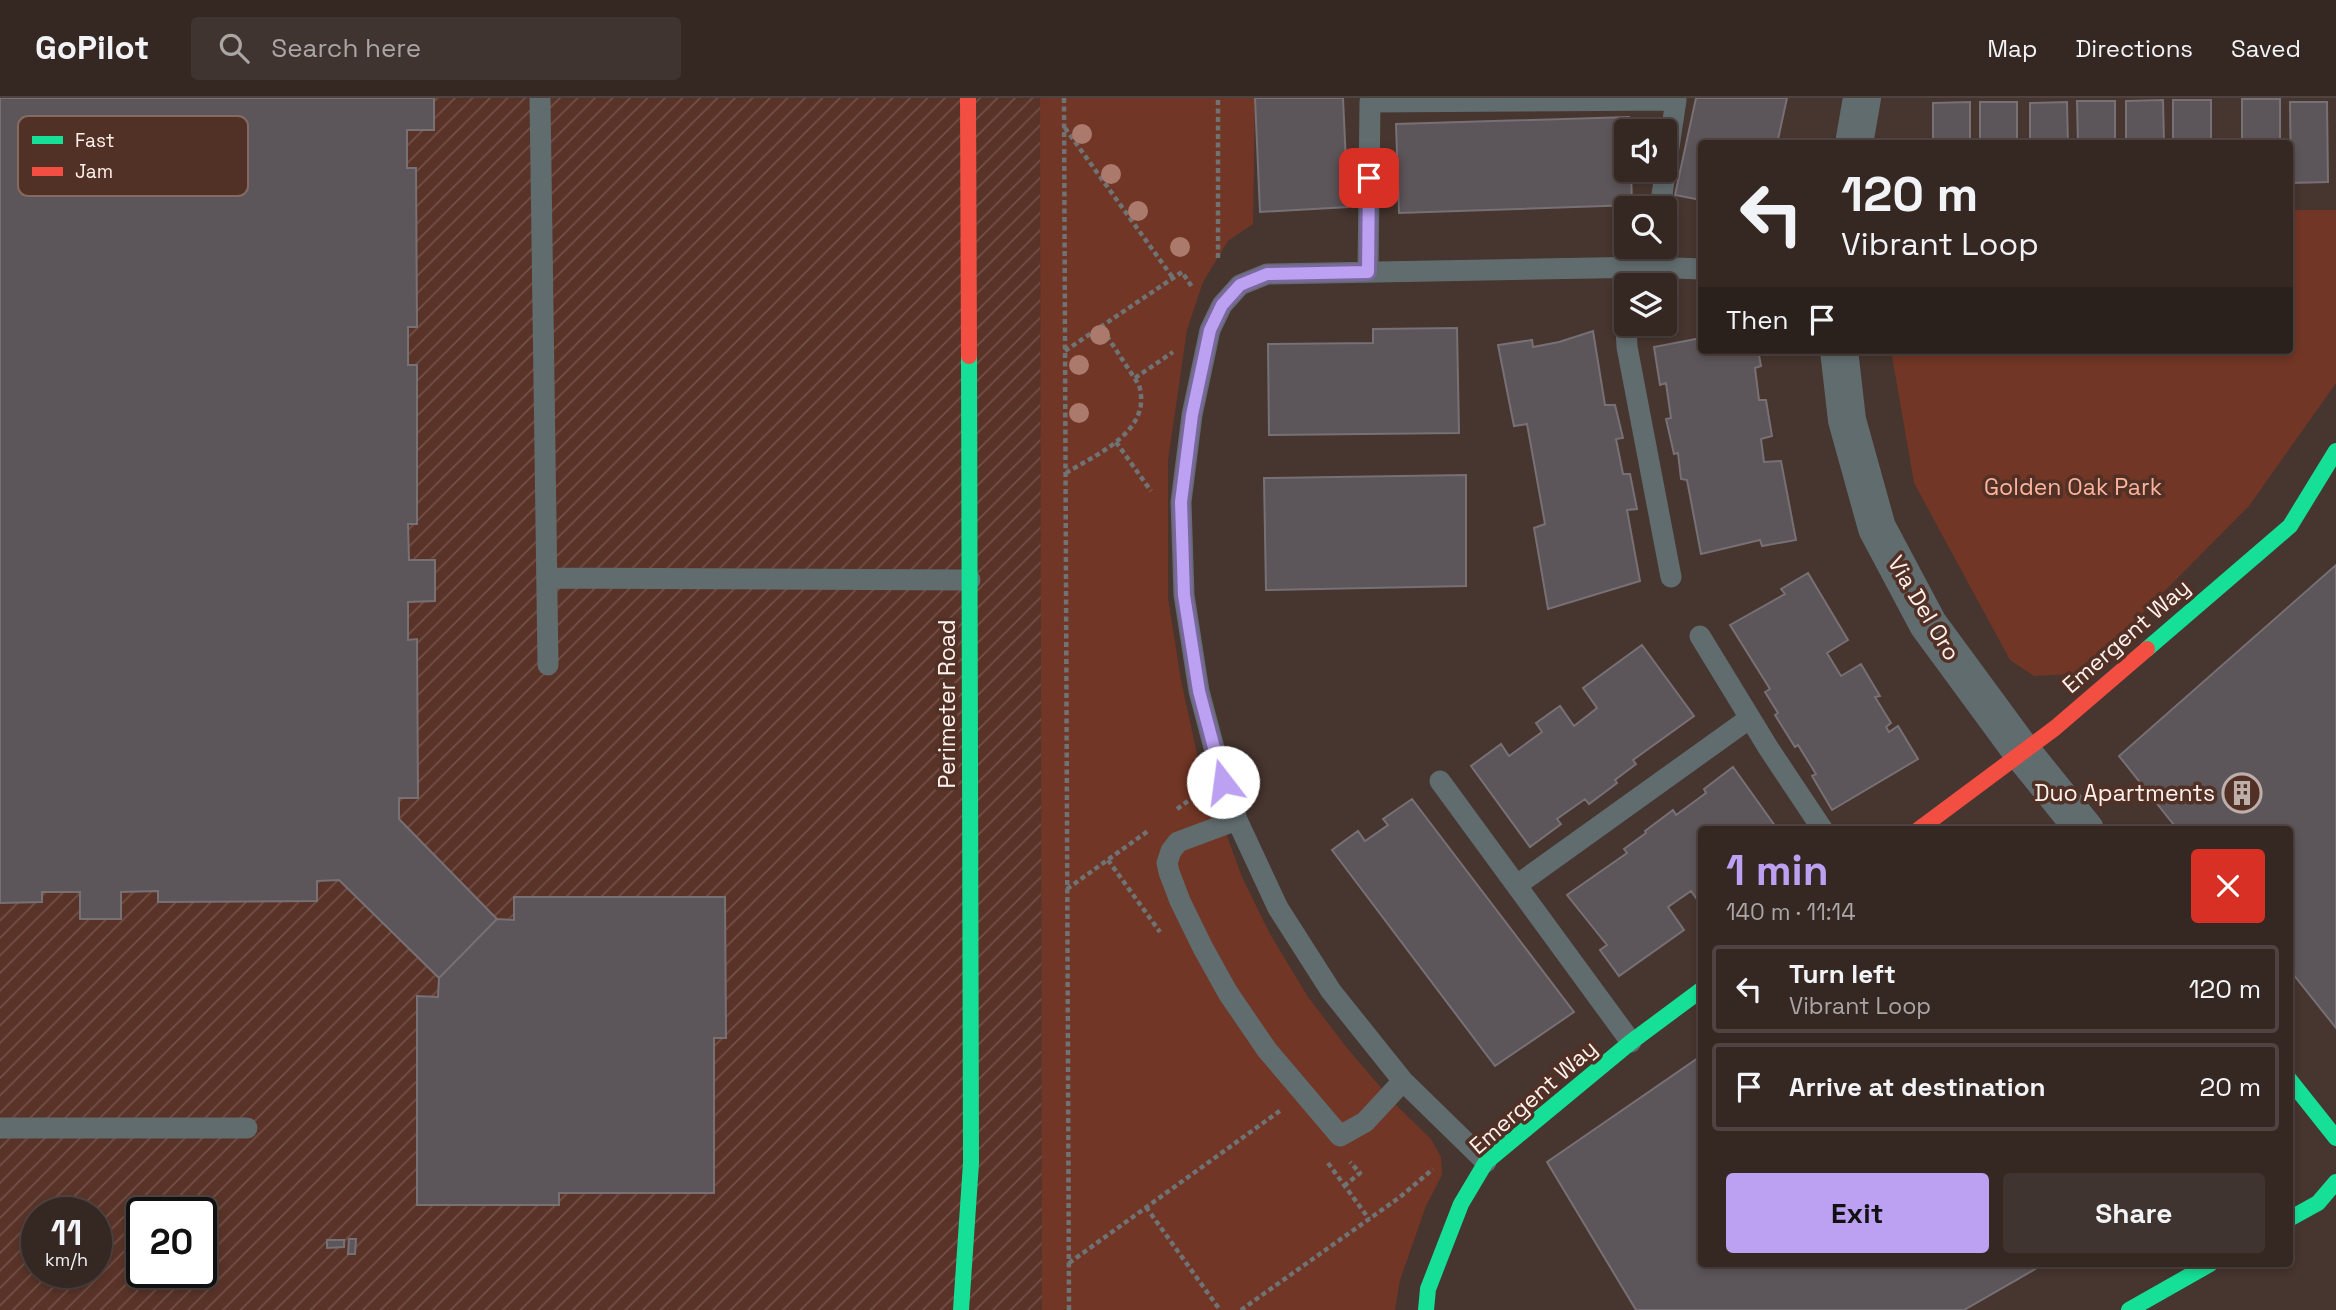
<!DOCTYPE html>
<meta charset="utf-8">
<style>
:root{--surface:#352823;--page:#403430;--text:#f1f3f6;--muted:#aaa6a6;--line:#4f4441;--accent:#bca0f2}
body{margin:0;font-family:"Space Grotesk",sans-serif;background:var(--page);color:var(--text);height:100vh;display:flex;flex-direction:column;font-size:26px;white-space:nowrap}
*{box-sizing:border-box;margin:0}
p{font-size:23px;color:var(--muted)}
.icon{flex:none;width:38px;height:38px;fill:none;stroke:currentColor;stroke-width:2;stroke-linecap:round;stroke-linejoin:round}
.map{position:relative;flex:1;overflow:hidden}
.side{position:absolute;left:1698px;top:728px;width:595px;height:441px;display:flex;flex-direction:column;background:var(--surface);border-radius:7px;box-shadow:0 4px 10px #0003,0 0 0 2px var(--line)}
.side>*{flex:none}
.guide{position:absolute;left:1698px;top:42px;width:595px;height:214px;border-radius:7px;box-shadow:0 4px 10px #0003,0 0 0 2px var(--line);background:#352823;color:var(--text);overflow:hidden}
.fabs{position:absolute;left:1614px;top:21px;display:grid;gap:14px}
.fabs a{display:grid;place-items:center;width:63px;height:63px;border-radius:7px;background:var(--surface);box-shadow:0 4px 10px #0003,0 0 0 2px var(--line);font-size:35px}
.speed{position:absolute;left:21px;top:1099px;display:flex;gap:14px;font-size:35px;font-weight:700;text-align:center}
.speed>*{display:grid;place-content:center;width:91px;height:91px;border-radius:50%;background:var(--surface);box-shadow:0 4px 10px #0003,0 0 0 2px var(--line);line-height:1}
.speed small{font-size:18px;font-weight:400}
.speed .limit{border:4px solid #111;border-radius:10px;background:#fff;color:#111}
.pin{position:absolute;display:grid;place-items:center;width:60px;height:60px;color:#fff;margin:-30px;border-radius:14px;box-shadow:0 4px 10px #0006}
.me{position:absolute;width:77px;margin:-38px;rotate:345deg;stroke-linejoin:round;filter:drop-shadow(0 0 5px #0008)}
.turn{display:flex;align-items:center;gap:24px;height:147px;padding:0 28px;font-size:32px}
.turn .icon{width:91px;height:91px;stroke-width:2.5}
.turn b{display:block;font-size:49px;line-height:60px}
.then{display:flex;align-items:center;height:66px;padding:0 28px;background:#0003;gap:14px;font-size:26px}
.round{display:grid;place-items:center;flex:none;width:74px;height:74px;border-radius:7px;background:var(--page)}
.head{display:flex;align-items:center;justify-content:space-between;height:119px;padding:0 28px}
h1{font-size:42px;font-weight:600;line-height:52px;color:var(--accent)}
.cta{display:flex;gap:14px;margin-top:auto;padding:14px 28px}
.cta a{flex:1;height:80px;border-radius:7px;background:var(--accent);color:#111;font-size:28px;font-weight:600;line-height:80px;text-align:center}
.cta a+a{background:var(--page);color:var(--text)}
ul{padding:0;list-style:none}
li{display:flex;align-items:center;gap:21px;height:88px;margin:0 14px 10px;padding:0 14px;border:4px solid var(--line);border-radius:7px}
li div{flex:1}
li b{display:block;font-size:26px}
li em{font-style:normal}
header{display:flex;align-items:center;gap:42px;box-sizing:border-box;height:98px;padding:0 35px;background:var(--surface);border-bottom:2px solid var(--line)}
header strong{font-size:33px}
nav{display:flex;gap:38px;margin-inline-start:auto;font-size:24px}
.search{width:490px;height:63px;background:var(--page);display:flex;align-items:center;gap:18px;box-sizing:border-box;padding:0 24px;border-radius:7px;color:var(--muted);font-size:26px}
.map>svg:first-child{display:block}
.industrial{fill:url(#industrial-furrows);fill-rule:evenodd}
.green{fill:#713625}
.building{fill:#5c5559;stroke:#777075;stroke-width:2}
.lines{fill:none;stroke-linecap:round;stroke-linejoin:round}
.path{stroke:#707374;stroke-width:4.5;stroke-dasharray:5 3.5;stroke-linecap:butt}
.lane{stroke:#616c6f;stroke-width:21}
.street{stroke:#616c6f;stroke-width:38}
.fast{stroke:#16e098;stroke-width:16}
.jam{stroke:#f24e42;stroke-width:16}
.tree{fill:#ab7a6c}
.route-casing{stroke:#7a689d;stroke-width:18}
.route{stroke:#bca0f2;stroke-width:12}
.labels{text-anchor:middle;stroke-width:7;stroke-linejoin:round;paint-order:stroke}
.park-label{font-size:23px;fill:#fcb39d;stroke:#513025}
.street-label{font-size:23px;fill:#fff1ed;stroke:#513025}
.poi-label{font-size:23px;fill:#fff1ed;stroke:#513025;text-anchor:end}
.key{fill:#513025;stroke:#856a61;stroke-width:2}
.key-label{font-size:19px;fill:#fff1ed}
</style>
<header>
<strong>GoPilot</strong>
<div class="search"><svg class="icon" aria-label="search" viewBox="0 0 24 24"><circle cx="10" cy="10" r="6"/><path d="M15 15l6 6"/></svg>Search here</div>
<nav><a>Map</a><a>Directions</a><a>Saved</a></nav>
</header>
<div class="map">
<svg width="2336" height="1212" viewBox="0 0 2336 1212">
<defs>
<pattern id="industrial-furrows" width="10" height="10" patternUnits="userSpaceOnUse" patternTransform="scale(1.75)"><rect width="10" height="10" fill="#593328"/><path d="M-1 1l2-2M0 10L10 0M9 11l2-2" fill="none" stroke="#725148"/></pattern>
</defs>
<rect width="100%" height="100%" fill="#47352f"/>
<!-- industrial -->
<path class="industrial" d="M 0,0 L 1040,0 L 1042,1212 L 0,1212 ZM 37,1115 L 96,1115 L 96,1174 L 37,1174 ZM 142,1115 L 201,1115 L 201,1174 L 142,1174 Z"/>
<!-- green -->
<path class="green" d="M 1040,0 L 1255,0 L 1253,126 L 1228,143 L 1203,184 L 1187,232 L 1168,362 L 1168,500 L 1181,582 L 1197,656 L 1242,779 L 1270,836 L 1308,899 L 1347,950 L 1396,1007 L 1431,1041 L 1441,1059 L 1442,1077 L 1426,1108 L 1400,1182 L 1395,1212 L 1042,1212 Z
M 2289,112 L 2336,112 L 2336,285 L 2249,408 L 2121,537 L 2072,576 L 2034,578 L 2010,562 L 1914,385 L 1891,252 L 2289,252 Z"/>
<!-- building -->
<path class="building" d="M 0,0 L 434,0 L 434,32 L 407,32 L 407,70 L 416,70 L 417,229 L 408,229 L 408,267 L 417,267 L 417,426 L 408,426 L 409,462 L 435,462 L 435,503 L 408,504 L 408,542 L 417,541 L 418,700 L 399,700 L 399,721 L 497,821 L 439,880 L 339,782 L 317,783 L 317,803 L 158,804 L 158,793 L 121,794 L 121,821 L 80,821 L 80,794 L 42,794 L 42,804 L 0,805 Z
M 1255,0 L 1343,0 L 1348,109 L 1260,114 Z
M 1696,0 L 1787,0 L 1777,46 L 1701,46 L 1701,102 L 1675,97 Z
M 2242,1 L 2280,1 L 2280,46 L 2242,46 Z
M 2163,2 L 2164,46 L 2126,46 L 2126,3 Z
M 2173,2 L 2211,2 L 2211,46 L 2173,46 Z
M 2077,3 L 2115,3 L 2115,46 L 2078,46 Z
M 1970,4 L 1970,46 L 1933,46 L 1933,5 Z
M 1980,4 L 2017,4 L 2017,46 L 1980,46 Z
M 2067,4 L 2068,46 L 2030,46 L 2030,5 Z
M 2290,4 L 2327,4 L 2328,84 L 2291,85 Z
M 1629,19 L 1630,33 L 1626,33 L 1626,72 L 1631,72 L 1632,107 L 1399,115 L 1396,26 Z
M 1457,230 L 1459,335 L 1269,337 L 1268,246 L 1373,245 L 1373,231 Z
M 1593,233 L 1605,307 L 1615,307 L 1623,340 L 1616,341 L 1623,376 L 1630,376 L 1637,411 L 1627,412 L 1640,483 L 1548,511 L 1534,430 L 1545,426 L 1527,326 L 1514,328 L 1498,247 L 1532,242 L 1533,249 L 1559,244 Z
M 1701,240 L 1701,252 L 1758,252 L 1761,268 L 1755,270 L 1759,302 L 1766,302 L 1772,338 L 1761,341 L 1764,364 L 1781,363 L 1796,442 L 1762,448 L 1760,442 L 1701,456 L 1687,382 L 1681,381 L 1678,355 L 1674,356 L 1666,321 L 1671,320 L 1666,285 L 1660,287 L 1654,249 Z
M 1466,377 L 1466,488 L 1266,492 L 1264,380 Z
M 2336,467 L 2336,930 L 2289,871 L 2289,732 L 2178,732 L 2119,658 Z
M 1808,475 L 1848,542 L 1827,555 L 1841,578 L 1861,566 L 1880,598 L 1875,599 L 1891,625 L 1886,629 L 1889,634 L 1898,628 L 1918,661 L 1832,712 L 1812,678 L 1816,676 L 1798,647 L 1795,649 L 1775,617 L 1778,615 L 1765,594 L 1770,591 L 1730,527 L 1785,496 L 1781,491 Z
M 1642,547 L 1694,618 L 1633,662 L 1636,666 L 1615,682 L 1617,685 L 1589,706 L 1585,701 L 1557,721 L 1561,726 L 1530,749 L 1471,668 L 1501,646 L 1509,658 L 1542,634 L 1536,625 L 1560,608 L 1574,628 L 1597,610 L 1583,590 Z
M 1733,669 L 1778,732 L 1701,732 L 1701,807 L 1691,793 L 1668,809 L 1684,832 L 1619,878 L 1600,852 L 1607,847 L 1567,797 L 1627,755 L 1624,751 L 1646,735 L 1645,733 L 1673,712 L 1676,717 L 1706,695 L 1704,691 Z
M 1412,701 L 1574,914 L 1495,968 L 1332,752 L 1358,733 L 1365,743 L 1388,727 L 1383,721 Z
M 514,799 L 725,799 L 726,940 L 714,940 L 714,1095 L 559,1095 L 559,1107 L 417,1107 L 417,898 L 438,899 L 439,880 L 497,821 L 514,822 Z
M 1701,958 L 1701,1166 L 2044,1166 L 1964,1212 L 1636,1212 L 1547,1064 Z
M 349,1141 L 356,1141 L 355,1156 L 348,1156 Z
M 327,1142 L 344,1142 L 344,1149 L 327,1150 Z"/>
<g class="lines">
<!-- path -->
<path class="path" d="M 1064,0 L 1069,1212
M 1065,30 L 1173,180
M 1218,160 L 1218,0
M 1065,253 L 1182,174 L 1192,189
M 1135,280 L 1173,254
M 1116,344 L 1151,393
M 1066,375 C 1097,356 1153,333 1139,287 L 1101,229
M 1177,711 L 1195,698
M 1108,762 L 1160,834
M 1067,791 L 1148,733
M 1328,1065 L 1369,1121
M 1344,1088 L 1360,1075 L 1350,1064
M 1146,1109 L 1220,1212
M 1069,1165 L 1281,1012
M 1241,1212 L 1400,1099 L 1433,1071"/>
<!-- lane -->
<path class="lane" d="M 540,0 L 548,567
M 1623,170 L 1626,214
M 1368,174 L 1370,4 L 1676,2 L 1660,110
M 1626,226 L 1627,249 L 1671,479
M 547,480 L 970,482
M 1700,538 L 1769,651 L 1823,732
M 1440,683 L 1631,944
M 1237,722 L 1178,744 L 1171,753 L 1167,765 L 1169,774 L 1180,803 L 1203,850 L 1228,895 L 1267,952 L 1340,1038 L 1365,1024 L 1403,983
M 1517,787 L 1750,620
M 0,1030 L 247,1030
M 1486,1064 L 1403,983 L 1331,893 L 1278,810 L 1237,722 L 1223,684 L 1199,593 L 1184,497 L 1181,404 L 1192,317 L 1210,232 L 1222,207 L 1240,187 L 1267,176 L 1650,169 L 1701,171"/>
<!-- street -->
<path class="street" d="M 1854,46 L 1862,0
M 1839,252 L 1847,322 L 1877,430 L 1928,526 L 2022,654 L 2085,732"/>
<!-- fast -->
<path class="fast" d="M 2147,551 L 2290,428 L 2336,353
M 2289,981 L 2336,1040
M 2289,1121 L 2318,1105 L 2336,1084
M 961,1212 L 971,1065 L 969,258
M 1426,1212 L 1428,1191 L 1461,1106 L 1486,1064 L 1631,944 L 1701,892
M 2129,1212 L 2210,1166"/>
<!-- jam -->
<path class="jam" d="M 968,0 L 969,258
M 1918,732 L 2055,630 L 2147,551"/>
</g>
<!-- trees -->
<g class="tree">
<circle cx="1082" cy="36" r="10"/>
<circle cx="1111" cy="76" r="10"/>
<circle cx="1138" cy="113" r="10"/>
<circle cx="1180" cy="149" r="10"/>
<circle cx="1100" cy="237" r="10"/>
<circle cx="1079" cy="267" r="10"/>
<circle cx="1079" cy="315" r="10"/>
</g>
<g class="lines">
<!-- route casing -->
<g class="route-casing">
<path id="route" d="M 1223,684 L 1199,593 L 1184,497 L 1181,404 L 1192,317 L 1210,232 L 1222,207 L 1240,187 L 1267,176 L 1368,174 L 1369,80"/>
</g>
<!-- route -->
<use href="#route" class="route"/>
</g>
<!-- icons -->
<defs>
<g id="building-ring" transform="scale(2.0125)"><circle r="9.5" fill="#513025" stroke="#bfafaa" stroke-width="1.5"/><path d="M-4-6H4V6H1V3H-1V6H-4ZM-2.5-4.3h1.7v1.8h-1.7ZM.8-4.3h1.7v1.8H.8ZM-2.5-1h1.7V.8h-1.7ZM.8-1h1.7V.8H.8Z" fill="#bfafaa"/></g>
</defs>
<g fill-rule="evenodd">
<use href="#building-ring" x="2242" y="695"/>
</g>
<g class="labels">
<!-- park labels -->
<g class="park-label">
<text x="2073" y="397">Golden Oak Park</text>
</g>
<!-- street labels -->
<g class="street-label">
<text transform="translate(1924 510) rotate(59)" y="8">Via Del Oro</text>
<text transform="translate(2126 538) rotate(-41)" y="8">Emergent Way</text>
<text transform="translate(947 606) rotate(-90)" y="8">Perimeter Road</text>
<text transform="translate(1533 999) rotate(-41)" y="8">Emergent Way</text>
</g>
<!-- poi labels -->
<g class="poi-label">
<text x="2215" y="703">Duo Apartments</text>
</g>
</g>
<!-- legend -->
<rect x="18" y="18" width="230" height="80" rx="10" class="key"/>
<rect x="32" y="38" width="31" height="8" fill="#16e098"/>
<rect x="32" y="69" width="31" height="9" fill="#f24e42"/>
<g class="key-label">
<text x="75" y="49">Fast</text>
<text x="75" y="80">Jam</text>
</g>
</svg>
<div class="fabs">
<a><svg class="icon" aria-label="sound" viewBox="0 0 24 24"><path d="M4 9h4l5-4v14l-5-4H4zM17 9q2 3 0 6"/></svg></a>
<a><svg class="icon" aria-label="search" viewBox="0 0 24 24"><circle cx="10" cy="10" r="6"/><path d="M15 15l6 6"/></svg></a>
<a><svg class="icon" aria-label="layers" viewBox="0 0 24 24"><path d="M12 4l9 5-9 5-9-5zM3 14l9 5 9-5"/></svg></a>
</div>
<div class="speed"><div>11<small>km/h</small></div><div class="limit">20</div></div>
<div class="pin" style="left:1369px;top:80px;background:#d93025"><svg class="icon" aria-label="arrive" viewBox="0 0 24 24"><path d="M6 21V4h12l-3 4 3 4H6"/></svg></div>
<svg class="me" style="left:1223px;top:684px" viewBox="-20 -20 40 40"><circle r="19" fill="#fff"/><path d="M0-13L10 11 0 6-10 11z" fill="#bca0f2"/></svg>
<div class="guide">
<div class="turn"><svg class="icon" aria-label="left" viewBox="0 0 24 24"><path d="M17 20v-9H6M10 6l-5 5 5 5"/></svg><div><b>120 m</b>Vibrant Loop</div></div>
<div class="then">Then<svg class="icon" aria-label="arrive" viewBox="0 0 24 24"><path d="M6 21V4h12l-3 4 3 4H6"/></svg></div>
</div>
<section class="side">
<div class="head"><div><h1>1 min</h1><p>140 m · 11:14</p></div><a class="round" style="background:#d93025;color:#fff"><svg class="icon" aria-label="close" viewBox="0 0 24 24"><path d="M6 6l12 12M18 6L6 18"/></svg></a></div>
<ul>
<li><svg class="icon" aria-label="left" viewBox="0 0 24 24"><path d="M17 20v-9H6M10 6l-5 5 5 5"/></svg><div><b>Turn left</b><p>Vibrant Loop</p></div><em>120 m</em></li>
<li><svg class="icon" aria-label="arrive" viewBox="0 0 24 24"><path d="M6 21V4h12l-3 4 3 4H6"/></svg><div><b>Arrive at destination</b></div><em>20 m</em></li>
</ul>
<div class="cta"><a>Exit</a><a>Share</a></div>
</section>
</div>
